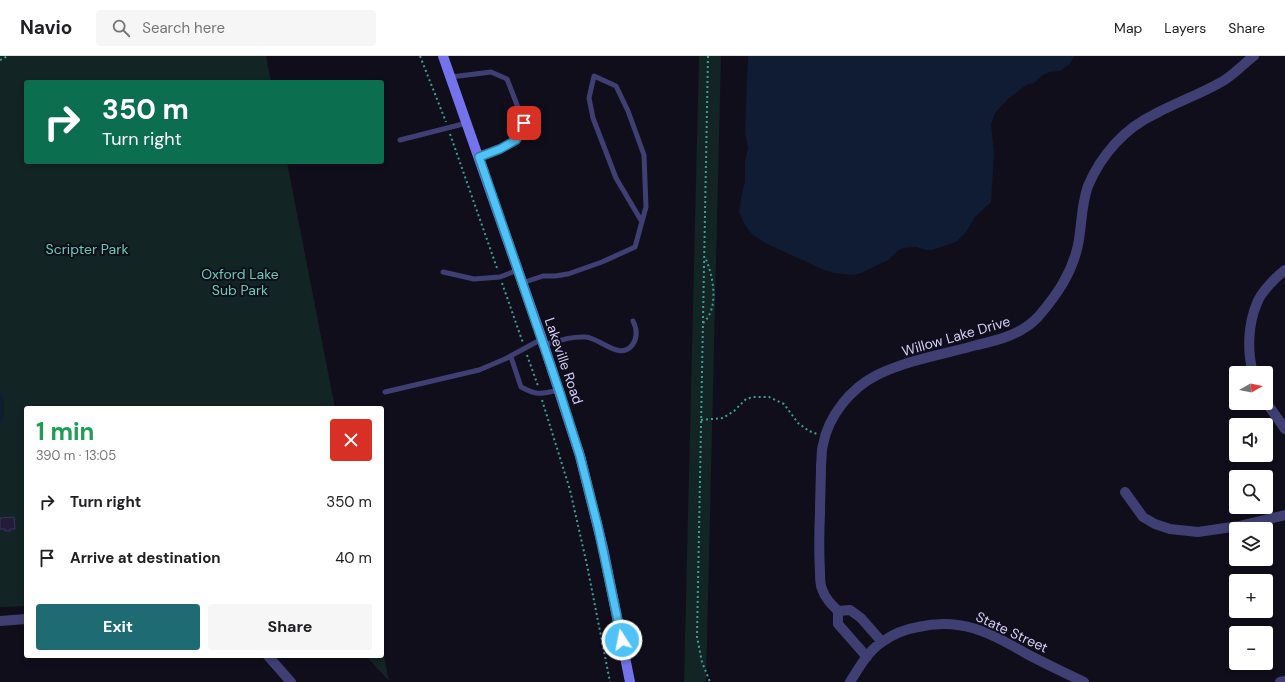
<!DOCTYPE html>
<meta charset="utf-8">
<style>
:root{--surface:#fff;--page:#f6f6f6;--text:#202124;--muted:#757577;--line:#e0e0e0;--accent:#1f6b73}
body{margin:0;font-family:"DM Sans",sans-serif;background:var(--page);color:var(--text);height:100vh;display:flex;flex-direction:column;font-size:15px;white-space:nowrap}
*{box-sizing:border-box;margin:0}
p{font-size:13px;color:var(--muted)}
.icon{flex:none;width:22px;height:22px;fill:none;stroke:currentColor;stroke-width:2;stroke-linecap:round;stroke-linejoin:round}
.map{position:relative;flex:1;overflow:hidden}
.sheet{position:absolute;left:24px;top:350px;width:360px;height:252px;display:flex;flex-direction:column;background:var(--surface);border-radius:4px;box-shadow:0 2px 6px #0003}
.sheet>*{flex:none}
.top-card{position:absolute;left:24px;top:24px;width:360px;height:84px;border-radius:4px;box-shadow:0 2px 6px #0003;background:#0b6e4f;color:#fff;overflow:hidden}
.needle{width:26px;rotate:81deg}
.buttons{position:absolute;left:1229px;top:310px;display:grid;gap:8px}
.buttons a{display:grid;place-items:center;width:44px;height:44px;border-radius:4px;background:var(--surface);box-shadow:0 2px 6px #0003;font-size:20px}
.pin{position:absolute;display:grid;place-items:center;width:34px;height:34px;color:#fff;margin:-17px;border-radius:8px;box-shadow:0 2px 6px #0006}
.me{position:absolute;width:44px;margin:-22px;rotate:349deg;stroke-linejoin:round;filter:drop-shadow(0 0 3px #0008)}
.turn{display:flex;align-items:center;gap:14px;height:84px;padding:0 12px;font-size:18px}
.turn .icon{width:52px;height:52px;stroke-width:2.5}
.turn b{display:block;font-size:28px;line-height:34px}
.round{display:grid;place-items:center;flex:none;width:42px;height:42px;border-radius:4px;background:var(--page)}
.headline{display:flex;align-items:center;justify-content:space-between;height:68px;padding:0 12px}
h1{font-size:24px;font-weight:700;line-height:30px;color:#1e9e55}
.action{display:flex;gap:8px;margin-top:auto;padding:8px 12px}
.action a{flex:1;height:46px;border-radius:4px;background:var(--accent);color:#fff;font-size:16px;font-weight:700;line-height:46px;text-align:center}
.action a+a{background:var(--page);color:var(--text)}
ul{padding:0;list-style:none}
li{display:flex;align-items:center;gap:12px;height:56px;padding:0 12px}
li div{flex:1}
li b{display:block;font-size:15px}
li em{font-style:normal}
header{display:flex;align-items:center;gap:24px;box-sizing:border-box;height:56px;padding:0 20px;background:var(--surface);border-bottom:1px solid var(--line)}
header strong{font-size:19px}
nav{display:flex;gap:22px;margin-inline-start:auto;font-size:14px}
.search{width:280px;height:36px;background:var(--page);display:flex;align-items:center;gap:10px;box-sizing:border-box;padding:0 14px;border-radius:4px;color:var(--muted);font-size:15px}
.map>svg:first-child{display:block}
.green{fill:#122423}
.water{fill:#0f1c33}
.building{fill:#221c39;stroke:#3a3262}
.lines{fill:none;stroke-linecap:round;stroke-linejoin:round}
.path{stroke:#3d9e97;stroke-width:2;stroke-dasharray:2 3;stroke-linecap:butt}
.service{stroke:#403f74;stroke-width:5}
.minor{stroke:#403f74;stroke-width:10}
.secondary{stroke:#7473eb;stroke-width:10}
.route-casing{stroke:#337fa1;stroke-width:10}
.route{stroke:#4fc3f7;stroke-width:7}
.labels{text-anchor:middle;stroke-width:4;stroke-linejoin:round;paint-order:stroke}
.park-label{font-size:14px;fill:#66cdb2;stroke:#100e1b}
.street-label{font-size:14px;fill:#d3cff8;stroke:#100e1b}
</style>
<header>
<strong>Navio</strong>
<div class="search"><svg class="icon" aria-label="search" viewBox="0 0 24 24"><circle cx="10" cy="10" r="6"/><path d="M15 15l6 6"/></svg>Search here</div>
<nav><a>Map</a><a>Layers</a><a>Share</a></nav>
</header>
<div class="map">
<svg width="1285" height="626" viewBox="0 0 1285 626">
<rect width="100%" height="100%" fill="#100e1b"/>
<!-- green -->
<path class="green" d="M 0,0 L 266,0 L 271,26 L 26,26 L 26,106 L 287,106 L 335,352 L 26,352 L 26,550 L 0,551 Z
M 699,0 L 721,0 L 706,626 L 684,626 Z
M 382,590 L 389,625 L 366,600 L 382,600 Z"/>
<!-- water -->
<path class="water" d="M 748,0 L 1074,0 L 1070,8 L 1064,12 L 1060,15 L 1050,16 L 1043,19 L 1034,27 L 1026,29 L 1008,43 L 995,57 L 991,68 L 994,99 L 991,146 L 974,162 L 967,175 L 956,186 L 932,194 L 927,194 L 916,191 L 904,192 L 900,193 L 888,204 L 861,217 L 854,219 L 834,217 L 822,213 L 765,187 L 752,178 L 745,169 L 739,156 L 742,137 L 745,126 L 745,106 L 748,92 L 745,77 Z
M 0,336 C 6,348 5,357 0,368 Z"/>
<!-- building -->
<path class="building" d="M 14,461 L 15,473 L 10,473 L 10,475 L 5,475 L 5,473 L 0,473 L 0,462 Z"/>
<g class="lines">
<!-- path -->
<path class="path" d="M 420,0 L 446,66
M 708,0 L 697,581 L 702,606 L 710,626
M 0,4 L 8,0
M 450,78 L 498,215
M 502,227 L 523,287
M 703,267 C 720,252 713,219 705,201
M 527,299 L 538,330
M 542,344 L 570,434 L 587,509 L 610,626
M 701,364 L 723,362 L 734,355 L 746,343 L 753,341 L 769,341 L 784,348 L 798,367 L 809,375 L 817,378"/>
<!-- service -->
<path class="service" d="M 451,21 L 491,16 L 507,23 L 524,67 L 516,84 L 500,93 L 479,101
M 400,84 L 467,67
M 443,216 L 474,223 L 500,221 L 518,214
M 522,227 L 543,220 L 555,220 L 568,218 L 602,206 L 635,191 L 646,151 L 644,99 L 628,55 L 616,30 L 594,20 L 589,42 L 593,62 L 616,122 L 642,166
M 544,289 C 558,285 571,280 586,281 C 600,282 621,306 633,288 C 638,280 637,273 633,265
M 511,301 L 521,331 C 538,340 541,338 559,334
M 385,336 L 479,314 L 505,303 L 542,283"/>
<!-- minor -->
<path class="minor" d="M 1253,317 C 1247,295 1248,268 1257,247 C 1261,236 1276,221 1285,214
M 1266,346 L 1285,373
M 1125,436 L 1143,461 L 1155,468 L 1170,473 L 1198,476 L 1239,470 L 1285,459
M 838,555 L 850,554 L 861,562 L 882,586
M 0,565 L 26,563
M 268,600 L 291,626
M 867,601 L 838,568 L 838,555 C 831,548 825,542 822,533 C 820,528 820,522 820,517 C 819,497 819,477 820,457 C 820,441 821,425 821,409 C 822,403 821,395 823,389 C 828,360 851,332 877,319 C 908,304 944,298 977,289 C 999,284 1022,278 1038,261 C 1057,239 1072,217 1078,189 C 1082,169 1081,149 1088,130 C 1101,99 1125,72 1155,58 C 1177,46 1201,38 1223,25 C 1235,18 1243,8 1254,0
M 850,626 C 859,612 868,595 882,586 C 893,578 906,573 918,571 C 962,561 990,577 1027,598 C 1046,608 1065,617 1084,626
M 1280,626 L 1285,625"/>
<!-- secondary -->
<path class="secondary" d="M 443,0 L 542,283 L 580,400 L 603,492 L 630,626"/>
</g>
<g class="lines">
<!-- route casing -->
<g class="route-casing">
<path id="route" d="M 524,67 L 516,84 L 500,93 L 479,101 L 559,334 L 580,400 L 598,471 L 622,584"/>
</g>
<!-- route -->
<use href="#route" class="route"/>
</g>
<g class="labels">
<!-- park labels -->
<g class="park-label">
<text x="87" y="198">Scripter Park</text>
<text x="240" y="223">Oxford Lake<tspan x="240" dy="16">Sub Park</tspan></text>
</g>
<!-- street labels -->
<g class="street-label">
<text transform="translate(956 280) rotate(-16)" y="5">Willow Lake Drive</text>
<text transform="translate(564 305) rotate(71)" y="5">Lakeville Road</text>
<text transform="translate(1012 576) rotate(25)" y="5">State Street</text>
</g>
</g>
</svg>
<div class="buttons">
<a><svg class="needle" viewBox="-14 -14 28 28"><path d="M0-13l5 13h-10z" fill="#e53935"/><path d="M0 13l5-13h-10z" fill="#757577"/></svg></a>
<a><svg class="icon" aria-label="sound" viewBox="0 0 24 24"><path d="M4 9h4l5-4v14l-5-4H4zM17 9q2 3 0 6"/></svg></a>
<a><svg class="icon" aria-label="search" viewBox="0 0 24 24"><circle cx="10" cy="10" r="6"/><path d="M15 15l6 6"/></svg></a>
<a><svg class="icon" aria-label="layers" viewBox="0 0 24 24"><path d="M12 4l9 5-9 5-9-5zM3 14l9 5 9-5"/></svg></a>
<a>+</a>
<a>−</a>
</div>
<div class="pin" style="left:524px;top:67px;background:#d93025"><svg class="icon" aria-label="arrive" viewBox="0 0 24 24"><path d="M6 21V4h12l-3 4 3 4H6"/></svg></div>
<svg class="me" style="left:622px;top:584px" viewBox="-20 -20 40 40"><circle r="17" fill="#4fc3f7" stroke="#fff" stroke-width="3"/><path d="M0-11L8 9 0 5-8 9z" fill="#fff"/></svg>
<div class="top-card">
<div class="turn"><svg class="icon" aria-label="right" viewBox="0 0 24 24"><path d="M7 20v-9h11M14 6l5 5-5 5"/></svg><div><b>350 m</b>Turn right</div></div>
</div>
<section class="sheet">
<div class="headline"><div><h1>1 min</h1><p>390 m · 13:05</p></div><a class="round" style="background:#d93025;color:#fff"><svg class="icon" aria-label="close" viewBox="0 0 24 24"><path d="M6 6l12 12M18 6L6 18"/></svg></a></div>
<ul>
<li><svg class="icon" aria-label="right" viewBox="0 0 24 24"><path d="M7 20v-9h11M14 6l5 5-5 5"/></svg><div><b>Turn right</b></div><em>350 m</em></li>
<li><svg class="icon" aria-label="arrive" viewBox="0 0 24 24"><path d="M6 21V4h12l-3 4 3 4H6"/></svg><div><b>Arrive at destination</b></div><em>40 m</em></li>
</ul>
<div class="action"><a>Exit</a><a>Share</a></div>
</section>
</div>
